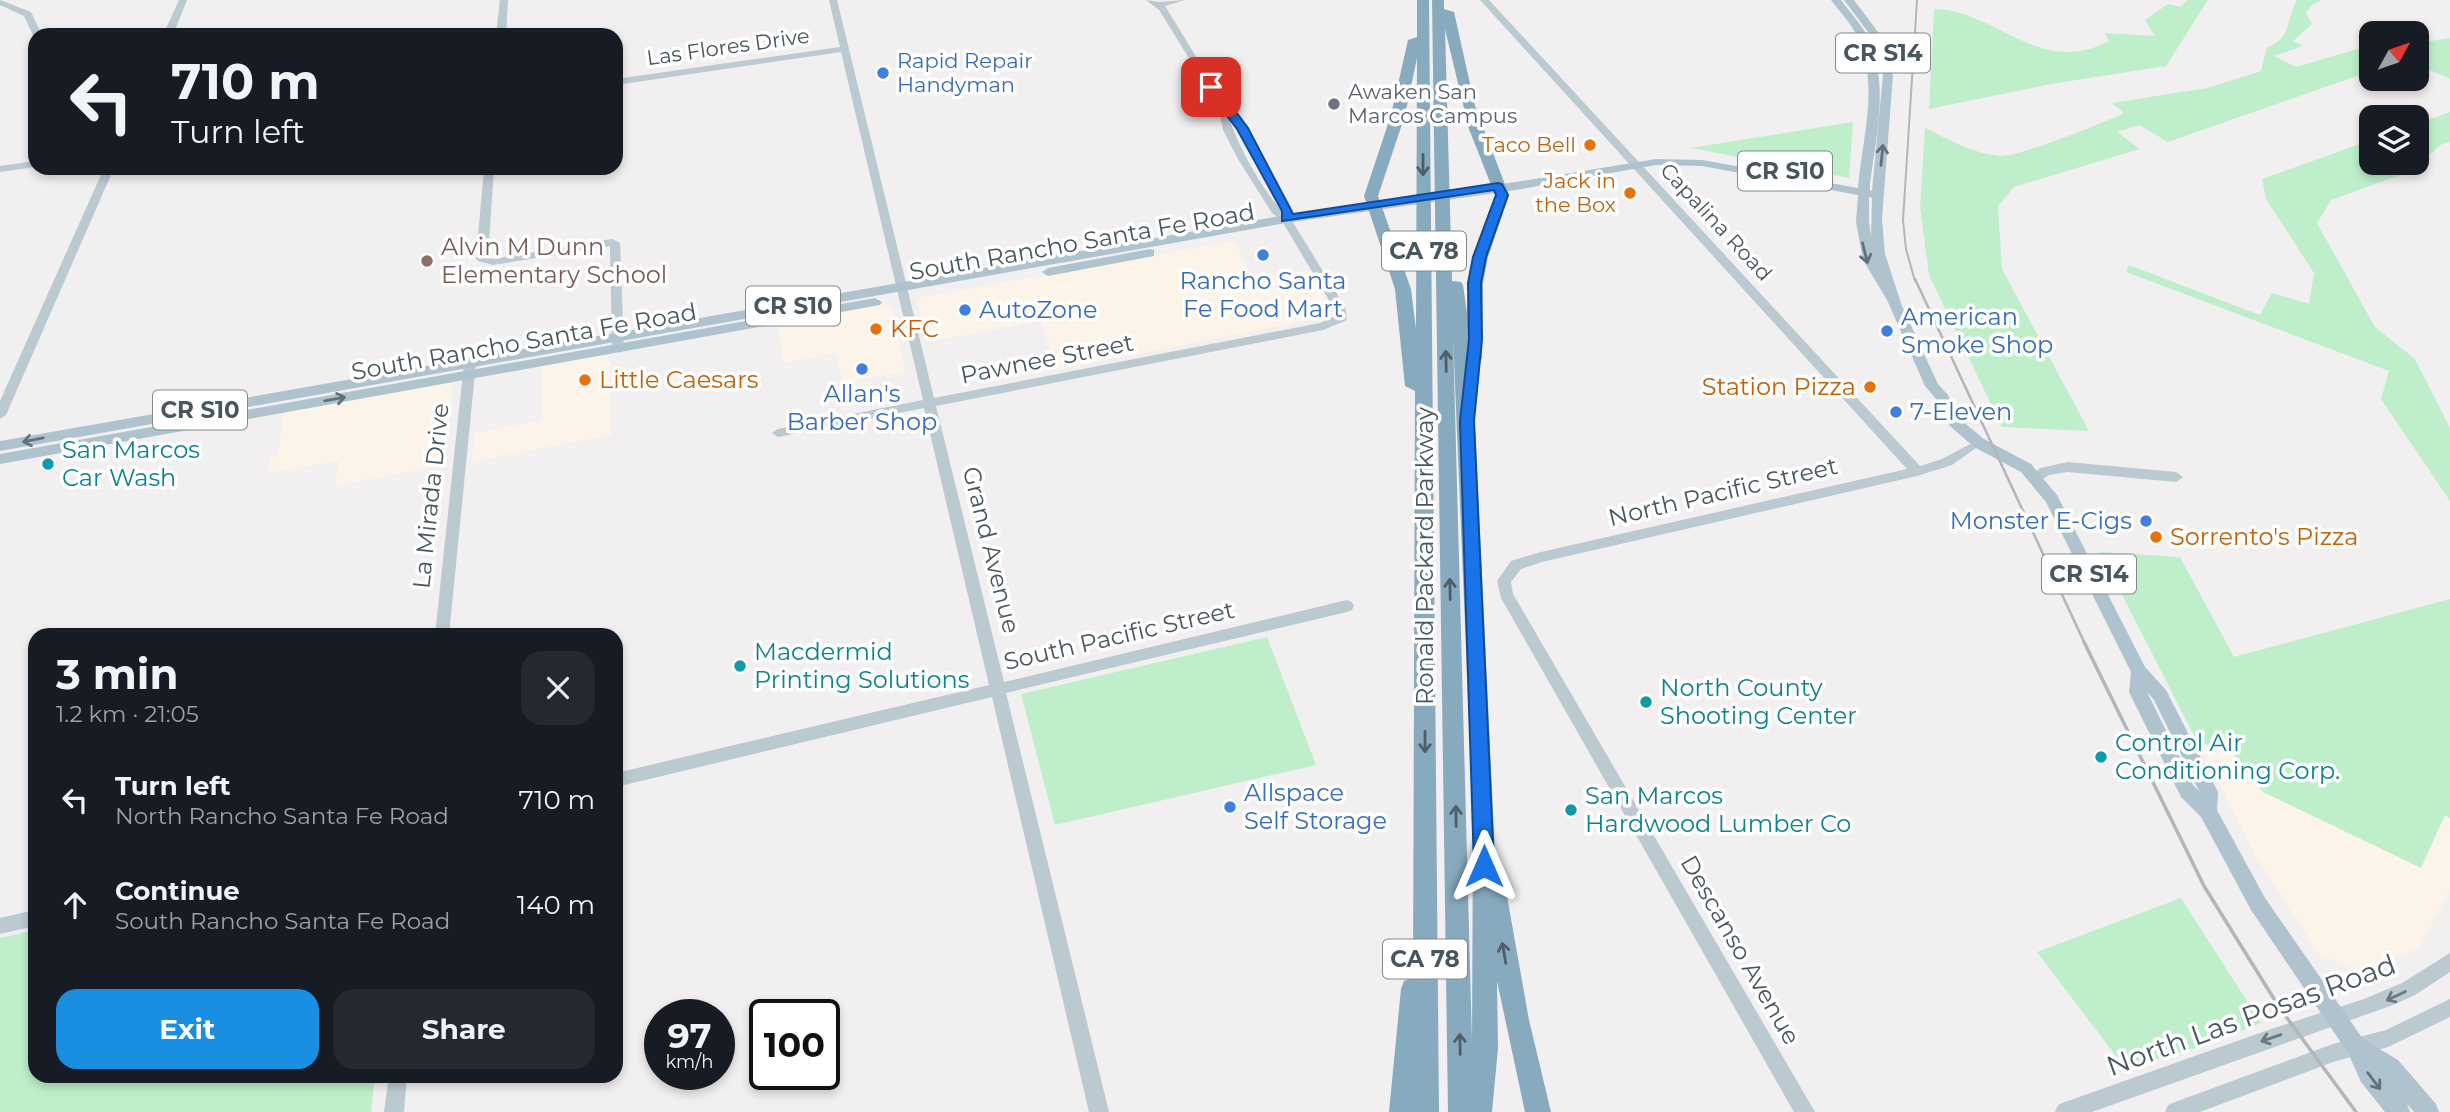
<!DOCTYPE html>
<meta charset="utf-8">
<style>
:root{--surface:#171b24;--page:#242831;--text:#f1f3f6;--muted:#9ea1a6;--accent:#1a8fe1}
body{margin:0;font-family:Montserrat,sans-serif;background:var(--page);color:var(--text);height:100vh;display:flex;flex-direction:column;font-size:26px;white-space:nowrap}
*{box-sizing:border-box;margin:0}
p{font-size:23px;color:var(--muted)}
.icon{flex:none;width:38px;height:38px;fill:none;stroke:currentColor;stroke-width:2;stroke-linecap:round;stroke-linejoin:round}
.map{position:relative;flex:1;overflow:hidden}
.details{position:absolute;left:28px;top:628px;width:595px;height:455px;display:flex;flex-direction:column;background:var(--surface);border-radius:21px;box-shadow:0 4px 10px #0003}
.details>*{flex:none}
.banner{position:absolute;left:28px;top:28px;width:595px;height:147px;border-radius:21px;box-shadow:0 4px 10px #0003;background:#171b24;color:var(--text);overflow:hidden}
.needle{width:46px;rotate:50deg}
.buttons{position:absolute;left:2359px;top:21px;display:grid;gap:14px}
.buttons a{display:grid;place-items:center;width:70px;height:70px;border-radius:14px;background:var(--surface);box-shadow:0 4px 10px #0003;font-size:35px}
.speed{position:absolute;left:644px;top:999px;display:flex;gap:14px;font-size:35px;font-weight:700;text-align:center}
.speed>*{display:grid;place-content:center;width:91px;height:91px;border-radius:50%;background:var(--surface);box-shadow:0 4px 10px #0003;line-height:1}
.speed small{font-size:18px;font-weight:400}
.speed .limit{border:4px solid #111;border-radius:10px;background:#fff;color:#111}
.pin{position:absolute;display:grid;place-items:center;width:60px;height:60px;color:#fff;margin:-30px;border-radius:14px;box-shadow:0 4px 10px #0006}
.me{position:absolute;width:77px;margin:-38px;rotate:0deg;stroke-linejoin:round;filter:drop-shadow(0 0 5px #0008)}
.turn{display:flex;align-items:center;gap:24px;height:147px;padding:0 28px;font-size:32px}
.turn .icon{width:91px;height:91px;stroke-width:2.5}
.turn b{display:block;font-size:49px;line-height:60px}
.round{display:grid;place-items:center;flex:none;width:74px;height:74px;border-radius:21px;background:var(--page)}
.headline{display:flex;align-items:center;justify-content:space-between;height:119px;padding:0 28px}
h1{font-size:42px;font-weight:700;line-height:52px}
.cta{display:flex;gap:14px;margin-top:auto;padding:14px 28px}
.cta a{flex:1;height:80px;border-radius:21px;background:var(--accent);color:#fff;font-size:28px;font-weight:700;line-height:80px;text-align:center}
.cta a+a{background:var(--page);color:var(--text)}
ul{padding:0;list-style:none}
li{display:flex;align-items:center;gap:21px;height:105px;padding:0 28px}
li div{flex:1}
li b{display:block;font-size:26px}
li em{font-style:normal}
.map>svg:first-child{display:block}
.commercial{fill:#fcf4e9}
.green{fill:#beefca}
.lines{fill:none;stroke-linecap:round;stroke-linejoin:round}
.secondary{fill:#bbc9d1;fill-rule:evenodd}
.primary{fill:#afc3ce;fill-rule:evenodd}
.highway{fill:#88aabe;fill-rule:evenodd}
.rail-far2{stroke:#b2b6ba;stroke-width:2}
.rail-far1{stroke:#b2b6ba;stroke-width:2.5}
.rail{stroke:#b2b6ba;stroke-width:3.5}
.oneway{stroke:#627179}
.oneway2{stroke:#4e5e67}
.oneway3{stroke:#6a7880}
.route{fill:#1a73e8;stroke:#114b97;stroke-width:2}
.shop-dot{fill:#3f7fe0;stroke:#fff;stroke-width:2.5}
.worship-dot{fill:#6b7280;stroke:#fff;stroke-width:2.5}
.food-dot{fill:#e8710a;stroke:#fff;stroke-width:2.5}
.education-dot{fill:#8d6e63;stroke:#fff;stroke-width:2.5}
.culture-dot{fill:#0f9aa8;stroke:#fff;stroke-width:2.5}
.labels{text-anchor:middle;stroke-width:7;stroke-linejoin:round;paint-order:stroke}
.far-street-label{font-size:21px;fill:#48565d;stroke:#fff}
.far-shop-label{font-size:21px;fill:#366cbe;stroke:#fff;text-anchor:start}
.far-worship-label{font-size:21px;fill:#5b616d;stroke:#fff;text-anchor:start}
.far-food-label{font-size:21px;fill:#c56008;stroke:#fff;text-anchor:end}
.shield{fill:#fff;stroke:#7f898e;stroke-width:2}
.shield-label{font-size:23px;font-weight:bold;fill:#48565d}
.street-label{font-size:24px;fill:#48565d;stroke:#fff}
.education-label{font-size:24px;fill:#785e54;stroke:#fff;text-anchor:start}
.shop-label{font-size:24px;fill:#366cbe;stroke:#fff;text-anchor:start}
.food-label{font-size:24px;fill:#c56008;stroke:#fff;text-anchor:start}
.culture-label{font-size:24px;fill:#0d838f;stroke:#fff;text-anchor:start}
.near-street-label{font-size:28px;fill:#48565d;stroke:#fff}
</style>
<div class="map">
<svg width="2450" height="1112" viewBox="0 0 2450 1112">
<rect width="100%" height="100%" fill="#f2eff0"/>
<!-- commercial -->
<path class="commercial" d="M 1234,241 L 1253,278 L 1307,270 L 1331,310 L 1329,316 L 1057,370 L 1041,321 L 927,342 L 917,302 L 921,297 Z
M 885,304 L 892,307 L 905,372 L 842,383 L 836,353 L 783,363 L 778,323 Z
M 602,354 L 610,359 L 611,435 L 471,462 L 475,433 L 542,420 L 542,365 Z
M 450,383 L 453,386 L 445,465 L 335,486 L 339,461 L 267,473 L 271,457 L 278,455 L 283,413 Z
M 2198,743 L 2229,748 L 2263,792 L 2421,867 L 2445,815 L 2450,818 L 2450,891 L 2419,948 L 2363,970 L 2320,956 L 2258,860 Z"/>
<!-- green -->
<path class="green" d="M 2187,0 L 2208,0 L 2166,66 L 2051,84 L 1929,109 L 1934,9 C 1997,10 2039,78 2109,41 L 2105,33 L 2155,36 L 2145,20 L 2168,4 L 2181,7 Z
M 2297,0 L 2322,0 L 2312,5 L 2306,13 L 2312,24 L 2293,41 L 2303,46 L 2274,56 L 2296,67 L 2371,45 L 2371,71 L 2168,142 L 2139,125 L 2117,132 L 2140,149 L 2014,187 L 1998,206 L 2002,269 L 2089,431 L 2002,427 L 1929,275 L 1920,207 L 1925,128 C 1949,140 1974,154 2001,156 C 2018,157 2106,122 2124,113 L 2112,103 L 2207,88 L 2261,71 L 2267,47 C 2291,40 2286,19 2297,0 Z
M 2450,38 L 2450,79 L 2417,64 L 2417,39 L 2431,41 Z
M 2450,112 L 2450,142 L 2442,144 L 2411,171 L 2331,200 L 2317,223 L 2375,327 L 2415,359 L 2450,428 L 2450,501 L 2381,399 L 2389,371 L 2126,272 L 2129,265 L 2260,315 L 2272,293 L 2309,304 L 2314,273 L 2266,199 L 2262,179 L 2371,140 L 2371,163 L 2417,163 L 2417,124 Z
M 1853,122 L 1849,178 L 1691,148 Z
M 2100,552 L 2180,557 L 2234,657 L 2450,599 L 2450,818 L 2445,815 L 2421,868 L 2263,792 L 2229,748 L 2198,743 Z
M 1267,637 L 1316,765 L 1055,825 L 1021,694 Z
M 2181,898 L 2261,1023 L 2206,1045 L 2125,1068 L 2037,952 Z
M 35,930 L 35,1076 L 375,1076 L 371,1112 L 0,1112 L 0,938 Z"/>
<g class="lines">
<!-- secondary -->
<path class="secondary" d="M 0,0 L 31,12 L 42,35 L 34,37 L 24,16 L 0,5 Z
M 179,0 L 187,0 L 173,35 L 163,35 Z
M 500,0 L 508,0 L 506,35 L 496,35 Z
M 829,0 L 837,0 L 934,398 L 1320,323 L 1335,316 L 1333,307 L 1282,221 L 1272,213 L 1238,159 L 1223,130 L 1217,103 L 1159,10 L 1146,0 L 1159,2 L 1185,0 L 1165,6 L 1219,94 L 1242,118 L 1293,210 L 1291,219 L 1345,307 L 1347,318 L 1345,321 L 1323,330 L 936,406 L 1004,682 L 1347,600 L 1352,602 L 1354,606 L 1352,610 L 1347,612 L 1006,693 L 1109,1112 L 1089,1112 L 992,697 L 616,787 L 616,773 L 989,685 L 924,408 L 778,437 L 772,433 L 778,429 L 923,400 L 841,52 L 616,85 L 616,79 L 840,47 ZM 1228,114 L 1233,119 L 1282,211 C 1262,189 1236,143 1228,114 Z
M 1480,0 L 1489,0 L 1920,466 L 1942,459 L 1970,444 L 1976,448 L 1952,465 L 1917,476 L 1542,562 L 1521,569 L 1511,582 L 1513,594 L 1815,1112 L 1794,1112 L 1501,598 L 1497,581 L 1511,561 L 1541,552 L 1907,469 Z
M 35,161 L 35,167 L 0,172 L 0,166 Z
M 104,168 L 114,168 L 6,415 L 0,419 L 0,401 Z
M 484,168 L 494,168 L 488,257 L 493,259 L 612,239 L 620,243 L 624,349 L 622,352 L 614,352 L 612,349 L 610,246 L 493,265 L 478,261 L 476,259 Z
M 470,359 L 476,363 L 449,635 L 435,635 L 464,363 Z
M 2068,462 L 2176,472 L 2183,477 L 2176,482 L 2068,472 L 2049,475 L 2034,485 L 2027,480 L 2040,468 Z
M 35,910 L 35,926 L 0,934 L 0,918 Z
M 2450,953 L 2450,972 L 2415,995 L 2393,1005 L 2092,1112 L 2055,1112 L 2058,1105 L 2065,1102 L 2271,1029 L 2364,999 L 2402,983 Z
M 2450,999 L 2450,1017 L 2388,1047 L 2333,1062 L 2200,1112 L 2165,1112 L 2168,1105 L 2175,1102 L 2333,1044 L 2386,1030 Z
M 389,1076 L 407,1076 L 404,1112 L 384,1112 Z"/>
<!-- primary -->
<path class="primary" d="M 1831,0 L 1841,0 C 1849,11 1860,23 1867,35 C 1890,80 1876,137 1870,184 L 1870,190 L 1872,191 L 1883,75 L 1874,40 L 1844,0 L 1854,0 L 1884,40 L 1893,75 L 1882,219 L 1885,254 L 1902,306 L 1938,384 L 1948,395 L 1961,420 L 1984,439 L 2031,464 L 2057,495 L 2145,667 L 2166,690 L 2218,792 L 2217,810 L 2265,898 L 2363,1039 L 2398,1060 L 2436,1104 L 2439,1112 L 2414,1112 L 2379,1072 L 2407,1104 L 2410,1112 L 2385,1112 L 2361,1082 L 2348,1053 L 2251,910 L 2201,817 L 2181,797 L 2129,692 L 2131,672 L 2046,502 L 2021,472 L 1974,447 L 1950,426 L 1937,400 L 1925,386 L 1887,300 L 1863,260 L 1856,222 L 1858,195 L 1702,166 L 1656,165 L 1516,190 L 1286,223 L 0,451 L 0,441 L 1286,215 L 1516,182 L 1656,159 L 1702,160 L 1858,188 C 1862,138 1880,84 1857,36 C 1851,23 1839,11 1831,0 ZM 1869,197 L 1872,198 L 1871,237 L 1869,222 ZM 2147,692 L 2154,700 L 2199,791 L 2193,785 Z
M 1150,249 L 1154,250 L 1154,256 L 1048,276 L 1042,272 L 1048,268 Z
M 875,298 L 882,302 L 880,305 L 0,464 L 0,454 Z"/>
<!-- highway -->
<path class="highway" d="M 1417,0 L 1429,0 L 1439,1112 L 1389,1112 L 1401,989 L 1404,981 L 1413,977 L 1415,391 L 1405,386 L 1395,289 L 1364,196 L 1391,115 L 1408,40 L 1417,37 ZM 1417,58 L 1416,329 L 1411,289 L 1378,196 L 1405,115 Z
M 1432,0 L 1444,0 L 1444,9 L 1454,12 L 1475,106 L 1509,195 L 1488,257 L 1483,283 L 1482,358 L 1480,362 L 1472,363 L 1496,875 L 1501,877 L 1505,885 L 1529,1020 L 1551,1112 L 1525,1112 L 1497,981 L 1498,1048 L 1492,1112 L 1448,1112 ZM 1445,29 L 1469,129 L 1495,195 C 1480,235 1467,270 1467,313 L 1463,285 L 1461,282 L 1452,281 ZM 1453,336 L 1473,818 L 1472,1041 Z"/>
<!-- rail-far2 -->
<path class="rail-far2" d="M 1915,281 L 1906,249 L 1903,220 L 1917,0"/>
<!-- rail-far1 -->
<path class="rail-far1" d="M 1915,279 L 2085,644"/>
<!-- rail -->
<path class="rail" d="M 2084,642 L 2204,886 L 2279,1007 L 2356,1112"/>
</g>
<!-- one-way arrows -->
<defs><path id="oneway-shaft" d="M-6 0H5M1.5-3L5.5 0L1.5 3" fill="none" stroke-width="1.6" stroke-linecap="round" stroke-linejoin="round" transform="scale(1.75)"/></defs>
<g class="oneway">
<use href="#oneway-shaft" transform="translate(1882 155) rotate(-84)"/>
<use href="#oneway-shaft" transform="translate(1865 253) rotate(76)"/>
<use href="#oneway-shaft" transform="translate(335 399) rotate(-10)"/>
<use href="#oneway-shaft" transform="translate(33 440) rotate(169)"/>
<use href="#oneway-shaft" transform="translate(2374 1081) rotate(53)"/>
</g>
<g class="oneway2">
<use href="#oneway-shaft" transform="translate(1423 165) rotate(90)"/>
<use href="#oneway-shaft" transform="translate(1446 361) rotate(-91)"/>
<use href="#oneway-shaft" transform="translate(1450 589) rotate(-91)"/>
<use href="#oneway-shaft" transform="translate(1425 742) rotate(90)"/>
<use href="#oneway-shaft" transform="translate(1456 816) rotate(-91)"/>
<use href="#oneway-shaft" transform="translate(1504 953) rotate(-100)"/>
<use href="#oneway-shaft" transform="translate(1460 1044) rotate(-91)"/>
</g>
<g class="oneway3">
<use href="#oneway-shaft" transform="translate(2396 996) rotate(154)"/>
<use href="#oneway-shaft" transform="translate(2271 1038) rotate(161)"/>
</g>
<!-- route -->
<path class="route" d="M 1207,84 L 1215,84 L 1248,128 L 1293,214 L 1498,183 L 1502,184 L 1508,195 L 1486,257 L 1481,283 L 1482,339 L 1474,421 L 1494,866 L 1491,872 L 1484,874 L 1477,872 L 1474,866 L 1460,421 L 1469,339 L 1468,283 L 1473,257 L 1496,195 L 1494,190 L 1282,221 L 1282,211 L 1237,129 L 1205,87 Z"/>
<!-- markers -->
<g class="shop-dot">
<circle cx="883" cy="73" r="7"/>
<circle cx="1263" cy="255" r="7"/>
<circle cx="965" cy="310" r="7"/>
<circle cx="1887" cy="331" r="7"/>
<circle cx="862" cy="369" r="7"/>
<circle cx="1896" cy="412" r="7"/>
<circle cx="2146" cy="521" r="7"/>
<circle cx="1230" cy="807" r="7"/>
</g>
<circle class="worship-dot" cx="1334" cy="104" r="7"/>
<g class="food-dot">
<circle cx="1590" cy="145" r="7"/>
<circle cx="1630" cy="193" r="7"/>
<circle cx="876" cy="329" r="7"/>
<circle cx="585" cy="380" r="7"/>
<circle cx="1870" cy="387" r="7"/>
<circle cx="2156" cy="537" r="7"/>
</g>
<circle class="education-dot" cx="427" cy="261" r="7"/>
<g class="culture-dot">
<circle cx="48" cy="464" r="7"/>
<circle cx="740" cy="666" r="7"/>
<circle cx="1646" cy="702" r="7"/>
<circle cx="2101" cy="757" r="7"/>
<circle cx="1571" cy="810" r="7"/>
</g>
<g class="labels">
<!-- far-street labels -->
<g class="far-street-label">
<text transform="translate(728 47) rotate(-8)" y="7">Las Flores Drive</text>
<text transform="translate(1716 222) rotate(47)" y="7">Capalina Road</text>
</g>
<!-- far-shop labels -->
<g class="far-shop-label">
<text x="897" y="68">Rapid Repair<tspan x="897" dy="24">Handyman</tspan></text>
</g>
<!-- far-worship labels -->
<g class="far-worship-label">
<text x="1348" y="99">Awaken San<tspan x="1348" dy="24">Marcos Campus</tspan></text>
</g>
<!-- far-food labels -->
<g class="far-food-label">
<text x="1576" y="152">Taco Bell</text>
<text x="1616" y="188">Jack in<tspan x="1616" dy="24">the Box</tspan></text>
</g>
<!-- shield labels -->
<g class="shield">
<rect x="1836" y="33.5" width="94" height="39" rx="5"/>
<rect x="1738" y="151.5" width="94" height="39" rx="5"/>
<rect x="1382" y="231.5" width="84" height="39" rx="5"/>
<rect x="746" y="286.5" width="94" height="39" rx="5"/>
<rect x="153" y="390.5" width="94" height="39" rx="5"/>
<rect x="2042" y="554.5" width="94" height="39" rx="5"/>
<rect x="1383" y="939.5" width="84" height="39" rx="5"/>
</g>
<g class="shield-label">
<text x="1883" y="61">CR S14</text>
<text x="1785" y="179">CR S10</text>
<text x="1424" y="259">CA 78</text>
<text x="793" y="314">CR S10</text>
<text x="200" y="418">CR S10</text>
<text x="2089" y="582">CR S14</text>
<text x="1425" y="967">CA 78</text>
</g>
<!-- street labels -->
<g class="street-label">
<text transform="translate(1082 242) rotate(-10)" y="8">South Rancho Santa Fe Road</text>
<text transform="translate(524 342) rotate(-10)" y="8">South Rancho Santa Fe Road</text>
<text transform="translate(1047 359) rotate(-11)" y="8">Pawnee Street</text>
<text transform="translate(1723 492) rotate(-13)" y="8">North Pacific Street</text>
<text transform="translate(431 496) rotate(-84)" y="8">La Mirada Drive</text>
<text transform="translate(991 550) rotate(76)" y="8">Grand Avenue</text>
<text transform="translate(1425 556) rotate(-90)" y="8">Ronald Packard Parkway</text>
<text transform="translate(1119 636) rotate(-13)" y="8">South Pacific Street</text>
<text transform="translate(1740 950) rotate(60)" y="8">Descanso Avenue</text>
</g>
<!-- education labels -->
<g class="education-label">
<text x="441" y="255">Alvin M Dunn<tspan x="441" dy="28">Elementary School</tspan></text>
</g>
<!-- shop labels -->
<g class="shop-label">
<text x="1263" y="289" text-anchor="middle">Rancho Santa<tspan x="1263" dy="28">Fe Food Mart</tspan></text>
<text x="979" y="318">AutoZone</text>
<text x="1901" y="325">American<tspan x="1901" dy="28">Smoke Shop</tspan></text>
<text x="862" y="402" text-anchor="middle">Allan's<tspan x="862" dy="28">Barber Shop</tspan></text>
<text x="1910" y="420">7-Eleven</text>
<text x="2132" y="529" text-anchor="end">Monster E-Cigs</text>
<text x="1244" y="801">Allspace<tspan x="1244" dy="28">Self Storage</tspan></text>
</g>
<!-- food labels -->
<g class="food-label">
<text x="890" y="337">KFC</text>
<text x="599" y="388">Little Caesars</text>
<text x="1856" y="395" text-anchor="end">Station Pizza</text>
<text x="2170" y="545">Sorrento's Pizza</text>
</g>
<!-- culture labels -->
<g class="culture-label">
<text x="62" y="458">San Marcos<tspan x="62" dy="28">Car Wash</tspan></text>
<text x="754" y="660">Macdermid<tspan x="754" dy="28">Printing Solutions</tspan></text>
<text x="1660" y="696">North County<tspan x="1660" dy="28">Shooting Center</tspan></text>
<text x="2115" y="751">Control Air<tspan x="2115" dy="28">Conditioning Corp.</tspan></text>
<text x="1585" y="804">San Marcos<tspan x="1585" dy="28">Hardwood Lumber Co</tspan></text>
</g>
<!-- near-street labels -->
<g class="near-street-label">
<text transform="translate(2251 1015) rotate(-20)" y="10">North Las Posas Road</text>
</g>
</g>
</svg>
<div class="buttons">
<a><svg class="needle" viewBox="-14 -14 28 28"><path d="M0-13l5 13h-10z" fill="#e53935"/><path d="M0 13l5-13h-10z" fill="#9ea1a6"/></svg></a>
<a><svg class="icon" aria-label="layers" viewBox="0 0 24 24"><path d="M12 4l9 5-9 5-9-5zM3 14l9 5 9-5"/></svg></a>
</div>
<div class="speed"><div>97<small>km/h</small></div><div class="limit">100</div></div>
<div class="pin" style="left:1211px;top:87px;background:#d93025"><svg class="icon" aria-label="arrive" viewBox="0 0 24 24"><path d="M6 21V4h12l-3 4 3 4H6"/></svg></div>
<svg class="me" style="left:1484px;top:866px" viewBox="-20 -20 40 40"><path d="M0-17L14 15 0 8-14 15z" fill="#1a73e8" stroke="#fff" stroke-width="4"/></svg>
<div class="banner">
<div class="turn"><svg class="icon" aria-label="left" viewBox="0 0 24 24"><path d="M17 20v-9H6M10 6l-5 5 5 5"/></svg><div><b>710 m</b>Turn left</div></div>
</div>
<section class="details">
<div class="headline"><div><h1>3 min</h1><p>1.2 km · 21:05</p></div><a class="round"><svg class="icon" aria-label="close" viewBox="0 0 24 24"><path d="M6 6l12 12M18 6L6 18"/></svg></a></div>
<ul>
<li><svg class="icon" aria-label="left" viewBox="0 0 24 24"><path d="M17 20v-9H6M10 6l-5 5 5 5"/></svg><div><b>Turn left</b><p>North Rancho Santa Fe Road</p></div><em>710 m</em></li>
<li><svg class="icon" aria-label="ahead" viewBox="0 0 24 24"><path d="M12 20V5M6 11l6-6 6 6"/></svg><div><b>Continue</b><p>South Rancho Santa Fe Road</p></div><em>140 m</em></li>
</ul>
<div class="cta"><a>Exit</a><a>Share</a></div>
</section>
</div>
